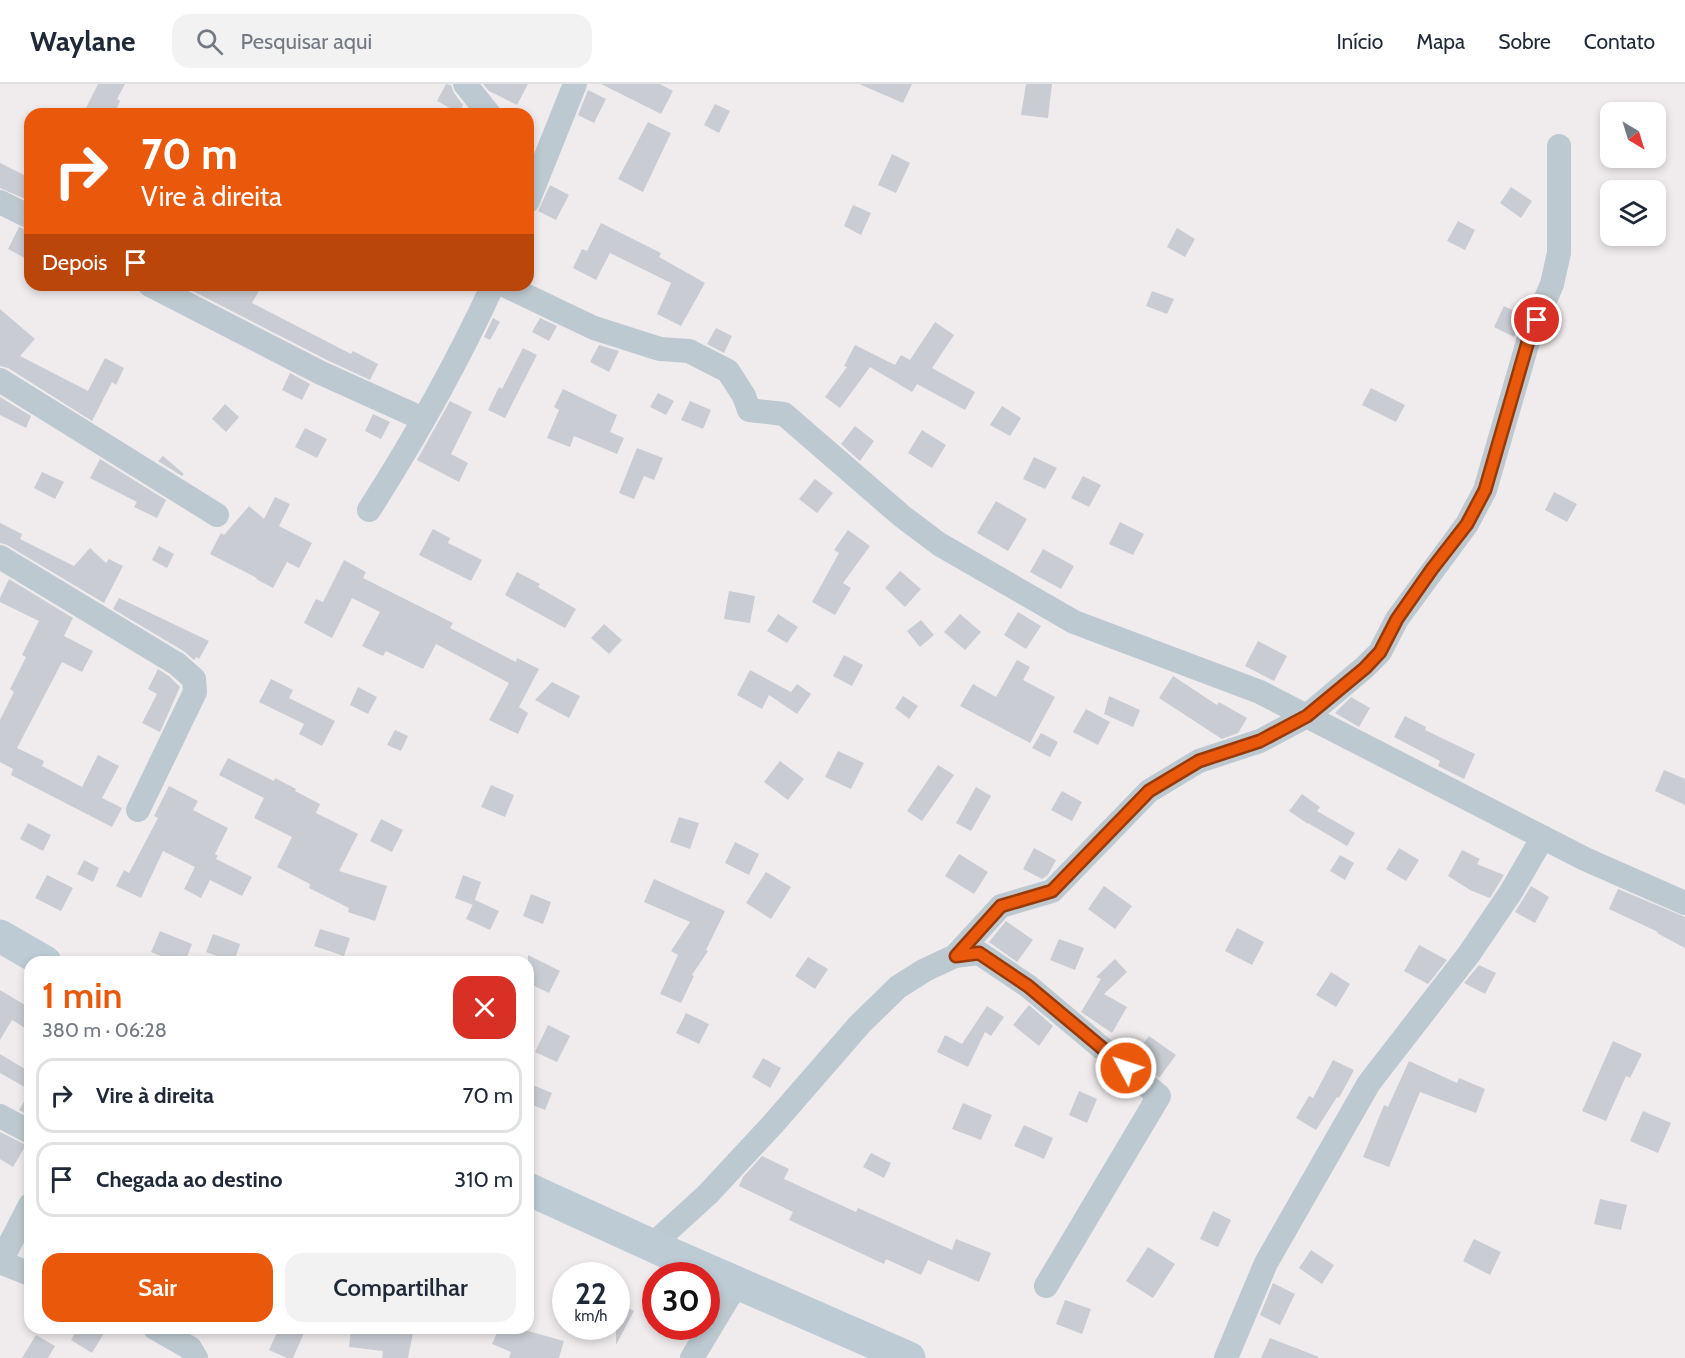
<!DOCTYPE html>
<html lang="pt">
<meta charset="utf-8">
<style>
:root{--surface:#fff;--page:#f2f2f3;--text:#1f2937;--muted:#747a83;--line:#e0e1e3;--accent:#ea580c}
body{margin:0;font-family:Cabin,sans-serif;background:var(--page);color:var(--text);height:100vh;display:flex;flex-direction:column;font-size:22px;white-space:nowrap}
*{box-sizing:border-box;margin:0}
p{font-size:20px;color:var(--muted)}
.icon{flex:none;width:33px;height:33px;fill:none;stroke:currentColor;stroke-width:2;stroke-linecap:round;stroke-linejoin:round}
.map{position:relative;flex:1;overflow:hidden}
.side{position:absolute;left:24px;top:872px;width:510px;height:378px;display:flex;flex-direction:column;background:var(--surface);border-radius:18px;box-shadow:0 3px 9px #0003}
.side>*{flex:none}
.top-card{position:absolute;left:24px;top:24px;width:510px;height:183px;border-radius:18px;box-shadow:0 3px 9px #0003;background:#ea580c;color:#fff;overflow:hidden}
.needle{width:39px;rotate:142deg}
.fabs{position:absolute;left:1600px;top:18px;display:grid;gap:12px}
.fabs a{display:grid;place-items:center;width:66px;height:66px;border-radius:12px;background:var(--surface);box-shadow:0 3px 9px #0003;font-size:30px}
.speed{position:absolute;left:552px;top:1178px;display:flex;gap:12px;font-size:30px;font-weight:700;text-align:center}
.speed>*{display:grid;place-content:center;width:78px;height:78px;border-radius:50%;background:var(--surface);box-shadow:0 3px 9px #0003;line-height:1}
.speed small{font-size:15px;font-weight:400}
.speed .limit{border:9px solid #d22;background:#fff;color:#111}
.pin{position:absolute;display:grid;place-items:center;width:51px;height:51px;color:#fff;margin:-26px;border:3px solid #fff;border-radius:50%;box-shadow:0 2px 6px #0007}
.me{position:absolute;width:66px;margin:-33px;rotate:310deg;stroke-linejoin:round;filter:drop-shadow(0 0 4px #0008)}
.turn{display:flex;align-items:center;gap:21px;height:126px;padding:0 18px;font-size:27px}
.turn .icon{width:78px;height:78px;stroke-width:2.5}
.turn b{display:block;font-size:42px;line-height:51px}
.then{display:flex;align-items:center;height:57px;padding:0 18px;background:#0003;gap:12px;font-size:22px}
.round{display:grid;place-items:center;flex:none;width:63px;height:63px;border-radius:18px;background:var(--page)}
.headline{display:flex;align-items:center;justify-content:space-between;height:102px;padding:0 18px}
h1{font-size:36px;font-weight:600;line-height:45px;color:var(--accent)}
.action{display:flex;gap:12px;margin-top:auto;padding:12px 18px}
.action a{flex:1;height:69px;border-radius:18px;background:var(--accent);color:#fff;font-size:24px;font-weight:600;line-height:69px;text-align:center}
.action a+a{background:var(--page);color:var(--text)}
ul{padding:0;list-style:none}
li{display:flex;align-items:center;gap:18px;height:75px;margin:0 12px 9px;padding:0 6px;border:3px solid var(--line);border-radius:18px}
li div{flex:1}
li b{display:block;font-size:22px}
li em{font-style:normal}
header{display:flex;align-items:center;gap:36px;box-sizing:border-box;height:84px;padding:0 30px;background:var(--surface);border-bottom:2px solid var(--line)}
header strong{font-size:28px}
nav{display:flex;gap:33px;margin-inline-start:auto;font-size:21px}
.search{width:420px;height:54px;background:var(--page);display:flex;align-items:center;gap:15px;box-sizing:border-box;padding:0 21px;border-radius:18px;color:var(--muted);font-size:22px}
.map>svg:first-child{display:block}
.building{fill:#c9ccd2}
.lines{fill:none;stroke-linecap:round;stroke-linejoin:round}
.minor{stroke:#bdc9d0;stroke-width:24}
.secondary{stroke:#bccbd4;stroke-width:33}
.route-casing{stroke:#983908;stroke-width:15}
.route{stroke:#ea580c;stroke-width:10}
</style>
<header>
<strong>Waylane</strong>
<div class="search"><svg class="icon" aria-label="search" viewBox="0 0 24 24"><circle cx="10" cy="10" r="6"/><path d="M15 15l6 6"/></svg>Pesquisar aqui</div>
<nav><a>Início</a><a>Mapa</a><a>Sobre</a><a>Contato</a></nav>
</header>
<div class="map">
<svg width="1685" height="1274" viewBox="0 0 1685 1274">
<rect width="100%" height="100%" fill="#f0eced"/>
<!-- building -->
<path class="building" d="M 98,0 L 125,0 L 117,15 L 120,17 L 114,30 L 83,30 Z
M 446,0 L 451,1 L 454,9 L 463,21 L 459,29 L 437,17 Z
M 483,0 L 528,0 L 517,21 L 489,7 Z
M 601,0 L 660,0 L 673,7 L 661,30 Z
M 859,0 L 912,0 L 903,19 Z
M 1026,0 L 1052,0 L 1048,34 L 1021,31 Z
M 588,6 L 606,15 L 594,39 L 578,31 Z
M 715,20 L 730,27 L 719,49 L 704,41 Z
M 648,38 L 671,49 L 643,108 L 618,95 Z
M 892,70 L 910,79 L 896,109 L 878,101 Z
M 0,79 L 30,94 L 30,117 L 0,104 Z
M 550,101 L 569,111 L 556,136 L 538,127 Z
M 1511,103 L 1532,117 L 1521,134 L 1500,119 Z
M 853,121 L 871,129 L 861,151 L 844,142 Z
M 1458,137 L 1475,146 L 1465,166 L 1447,157 Z
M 601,139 L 661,169 L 659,173 L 705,199 L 681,242 L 657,230 L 671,199 L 610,169 L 596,196 L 573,184 L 582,165 L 587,167 Z
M 19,143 L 30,147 L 30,164 L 25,174 L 8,165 Z
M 1177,144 L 1195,155 L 1185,173 L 1167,163 Z
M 181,201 L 262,201 L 252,219 L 351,270 L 353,267 L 378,280 L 370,296 L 327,276 Z
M 1152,207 L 1174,215 L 1167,230 L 1146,222 Z
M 1504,222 L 1523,231 L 1514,253 L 1494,243 Z
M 0,225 L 35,255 L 20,272 L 88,307 L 105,274 L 124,284 L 116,301 L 112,298 L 92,337 L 8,284 L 0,282 Z
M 493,234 L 500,238 L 490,256 L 484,253 Z
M 540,234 L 557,242 L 549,257 L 532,248 Z
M 935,238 L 954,251 L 932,284 L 975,308 L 965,326 L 917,300 L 912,308 L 870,283 L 840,324 L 825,313 L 847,283 L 844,282 L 855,261 L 895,281 L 901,271 L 910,276 Z
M 716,244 L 732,252 L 724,269 L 707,260 Z
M 599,261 L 619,267 L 609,288 L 590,278 Z
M 523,264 L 537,271 L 505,334 L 488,326 L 499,303 L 502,305 Z
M 290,289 L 310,300 L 302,316 L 282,306 Z
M 1371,304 L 1405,321 L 1396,338 L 1362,321 Z
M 563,305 L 617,331 L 610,348 L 624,354 L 617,370 L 574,352 L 570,363 L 547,354 L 559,326 L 554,323 Z
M 658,309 L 674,317 L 666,331 L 650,323 Z
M 0,313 L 31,332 L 26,344 L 0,331 Z
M 450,317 L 472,328 L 451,370 L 468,379 L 459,398 L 417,376 Z
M 690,317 L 711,326 L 703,345 L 681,336 Z
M 225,320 L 239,333 L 226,348 L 212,335 Z
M 1002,322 L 1021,334 L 1010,352 L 990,341 Z
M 373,330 L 390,338 L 381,355 L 365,347 Z
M 855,342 L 874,357 L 860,377 L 841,360 Z
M 305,344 L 327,355 L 317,374 L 295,363 Z
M 922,346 L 946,361 L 932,384 L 908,369 Z
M 637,364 L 663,374 L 654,396 L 644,392 L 634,415 L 619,409 Z
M 163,372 L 184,390 L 182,392 L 158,377 Z
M 1034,373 L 1057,384 L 1045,405 L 1023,395 Z
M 100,375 L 166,416 L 157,434 L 134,423 L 137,418 L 90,394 Z
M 42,388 L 64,398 L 55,415 L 34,404 Z
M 1083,392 L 1101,401 L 1089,423 L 1071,414 Z
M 815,395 L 833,409 L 817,429 L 799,415 Z
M 1554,408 L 1577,420 L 1567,438 L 1545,426 Z
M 275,413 L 290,420 L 279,442 L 312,459 L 299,484 L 287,478 L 273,504 L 256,495 L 257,494 L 210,470 L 221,449 L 224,451 L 249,422 L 264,435 Z
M 996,417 L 1027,435 L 1008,467 L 977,449 Z
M 1120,438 L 1144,450 L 1133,471 L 1109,460 Z
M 0,439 L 22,450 L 20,455 L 74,482 L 90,464 L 106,479 L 109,475 L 123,482 L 104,519 L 7,461 L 0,459 Z
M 433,445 L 450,454 L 448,459 L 482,476 L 471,497 L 419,471 Z
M 848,446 L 870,462 L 843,499 L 851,504 L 835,531 L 812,518 L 839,469 L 834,466 Z
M 159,462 L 174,470 L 167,484 L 152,476 Z
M 1043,465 L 1074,482 L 1061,505 L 1030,488 Z
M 344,476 L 366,488 L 363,494 L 453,539 L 450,544 L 516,578 L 517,574 L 539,585 L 519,623 L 528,629 L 518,650 L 489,636 L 509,599 L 436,560 L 423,585 L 386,567 L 383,572 L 362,562 L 380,528 L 352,514 L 332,554 L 304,539 L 316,515 L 323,518 Z
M 900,487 L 921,505 L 905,523 L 885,504 Z
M 517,488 L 540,500 L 538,503 L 576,525 L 565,544 L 505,511 Z
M 9,495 L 73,534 L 64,552 L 93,567 L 82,588 L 62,578 L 17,664 L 44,677 L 42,682 L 82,703 L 98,671 L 119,682 L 102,714 L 122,724 L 112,743 L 11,691 L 13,685 L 0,678 L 0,636 L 14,608 L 10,605 L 26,573 L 22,571 L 39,537 L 0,518 L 0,514 Z
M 729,507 L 755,512 L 750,539 L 724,535 Z
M 119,514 L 209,557 L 199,575 L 196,573 L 194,576 L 185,568 L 113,525 Z
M 1018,528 L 1041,542 L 1026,565 L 1004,551 Z
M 778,530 L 798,543 L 787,559 L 767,547 Z
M 960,530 L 981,548 L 965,566 L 944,548 Z
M 921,536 L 934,551 L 920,563 L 907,547 Z
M 604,540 L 622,556 L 609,570 L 591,554 Z
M 1258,557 L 1287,572 L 1274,597 L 1245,582 Z
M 844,571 L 863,581 L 852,602 L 833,592 Z
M 1017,576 L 1030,583 L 1023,596 L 1055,613 L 1030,659 L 960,622 L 973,600 L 996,613 Z
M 158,585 L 169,592 L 180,603 L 160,648 L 142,639 L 157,610 L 148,605 Z
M 750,586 L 791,608 L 797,600 L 811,610 L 797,630 L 769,611 L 762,625 L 737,611 Z
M 1173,592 L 1217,621 L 1219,618 L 1247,634 L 1238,649 L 1222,655 L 1159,614 Z
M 271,595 L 293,606 L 289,614 L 335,637 L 322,662 L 299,650 L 304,640 L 259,618 Z
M 552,598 L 580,612 L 569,634 L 535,616 Z
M 358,603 L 377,613 L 368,630 L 350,621 Z
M 903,612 L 918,622 L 909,635 L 895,624 Z
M 1109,612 L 1140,626 L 1133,643 L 1104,630 Z
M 1351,613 L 1370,624 L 1359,643 L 1335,629 Z
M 1086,625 L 1110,638 L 1098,661 L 1073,648 Z
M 1405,632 L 1426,643 L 1425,646 L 1475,670 L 1464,695 L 1438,682 L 1440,677 L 1394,653 Z
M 395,646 L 408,652 L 401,667 L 387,661 Z
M 1041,649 L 1058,658 L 1050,673 L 1032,664 Z
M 838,667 L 864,679 L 851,705 L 825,693 Z
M 228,674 L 274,697 L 275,694 L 296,705 L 295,707 L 320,720 L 316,729 L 358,750 L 339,787 L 387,802 L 375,837 L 348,828 L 349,824 L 309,804 L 310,800 L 277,783 L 292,753 L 254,734 L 264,714 L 219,691 Z
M 780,677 L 804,695 L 788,716 L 764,698 Z
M 938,681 L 954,691 L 922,737 L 907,727 Z
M 1664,686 L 1685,695 L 1685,721 L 1655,707 Z
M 491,701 L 514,711 L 505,733 L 481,723 Z
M 169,702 L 198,717 L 193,726 L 228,744 L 215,770 L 218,772 L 216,775 L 252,793 L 242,812 L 210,796 L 201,814 L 184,805 L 195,783 L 163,767 L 141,814 L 116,802 L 124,786 L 129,789 L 158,734 L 154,732 Z
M 976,703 L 991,712 L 971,747 L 956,739 Z
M 1062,707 L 1082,718 L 1072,737 L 1051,726 Z
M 1302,710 L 1320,723 L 1317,727 L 1355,749 L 1347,762 L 1308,739 L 1308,740 L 1289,727 Z
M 679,733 L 699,739 L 690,765 L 670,758 Z
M 381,735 L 403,746 L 392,768 L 370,757 Z
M 28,739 L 51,751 L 43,767 L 20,755 Z
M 735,758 L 759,770 L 749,791 L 725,779 Z
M 1034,764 L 1056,776 L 1048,791 L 1042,795 L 1023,785 Z
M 1399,764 L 1419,776 L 1406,797 L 1386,785 Z
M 1462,766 L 1480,775 L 1477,780 L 1504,791 L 1490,814 L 1470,806 L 1448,792 Z
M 959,770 L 988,788 L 974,810 L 945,792 Z
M 1340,771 L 1354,779 L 1345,796 L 1330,787 Z
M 84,776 L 99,784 L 93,798 L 77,790 Z
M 766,788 L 791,803 L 771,835 L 746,819 Z
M 47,791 L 73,804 L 61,827 L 35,814 Z
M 463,791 L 481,798 L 473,821 L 455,814 Z
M 654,795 L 725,827 L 706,866 L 708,867 L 692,891 L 694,892 L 681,919 L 660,910 L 678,871 L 671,867 L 690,838 L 644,818 Z
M 1104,802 L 1132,822 L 1115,845 L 1088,825 Z
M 1531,802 L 1549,813 L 1535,839 L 1515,828 Z
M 1618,805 L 1685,833 L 1685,864 L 1657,849 L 1658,848 L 1609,825 Z
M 531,810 L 551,818 L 543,840 L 523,832 Z
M 475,816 L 499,827 L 490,846 L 466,835 Z
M 1006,837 L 1033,856 L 1017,878 L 989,858 Z
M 1237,844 L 1264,858 L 1252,881 L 1225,867 Z
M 320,845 L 350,854 L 344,872 L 314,862 Z
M 160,847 L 192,860 L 185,878 L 176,878 L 151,868 Z
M 213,850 L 240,860 L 234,878 L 206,868 Z
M 1059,855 L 1084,864 L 1075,886 L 1050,876 Z
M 1419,861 L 1447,876 L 1428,900 L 1404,887 Z
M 528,871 L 560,887 L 549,909 L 528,899 Z
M 808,873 L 828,885 L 815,905 L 795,892 Z
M 1115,875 L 1127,888 L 1104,910 L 1127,923 L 1112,949 L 1081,928 L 1101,895 L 1096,893 Z
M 1479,881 L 1496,889 L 1485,910 L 1464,899 Z
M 1331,888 L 1350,900 L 1336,923 L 1316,911 Z
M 0,906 L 30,924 L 30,947 L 12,936 L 0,956 Z
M 1029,921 L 1053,942 L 1039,962 L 1013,941 Z
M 987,922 L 1004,933 L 991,952 L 985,948 L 968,983 L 937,968 L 945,951 L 962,960 Z
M 686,929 L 709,940 L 699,960 L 676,949 Z
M 548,941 L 570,952 L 557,978 L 535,968 Z
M 1149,952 L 1176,971 L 1159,994 L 1134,972 Z
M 1613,957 L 1642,970 L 1630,994 L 1626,992 L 1606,1037 L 1582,1027 Z
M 0,970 L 30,988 L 30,1006 L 0,989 Z
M 763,974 L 781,984 L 770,1004 L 752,993 Z
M 1333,976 L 1354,986 L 1339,1014 L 1337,1013 L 1316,1046 L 1296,1034 L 1309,1012 L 1313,1014 Z
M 1409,977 L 1457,999 L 1459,994 L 1485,1005 L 1476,1029 L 1420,1008 L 1389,1083 L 1363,1073 L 1384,1021 L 1388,1023 Z
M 528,999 L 552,1009 L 545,1026 L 528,1019 Z
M 1079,1007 L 1097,1015 L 1087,1039 L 1069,1031 Z
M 30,1008 L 30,1032 L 19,1026 Z
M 963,1019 L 992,1031 L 981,1056 L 952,1045 Z
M 1643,1027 L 1671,1039 L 1658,1069 L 1630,1057 Z
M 1024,1041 L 1053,1054 L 1044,1075 L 1014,1062 Z
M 0,1048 L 26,1061 L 13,1083 L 0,1075 Z
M 871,1069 L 891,1079 L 884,1094 L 863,1083 Z
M 762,1072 L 789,1085 L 784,1095 L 856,1128 L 858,1124 L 952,1166 L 956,1155 L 991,1169 L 979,1198 L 928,1176 L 921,1191 L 886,1175 L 884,1180 L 789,1136 L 793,1128 L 739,1102 L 743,1093 Z
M 1600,1115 L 1627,1121 L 1621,1146 L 1594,1140 Z
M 1213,1127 L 1231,1136 L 1218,1163 L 1200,1155 Z
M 1474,1155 L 1501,1168 L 1490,1191 L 1463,1177 Z
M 1148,1163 L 1175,1180 L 1153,1214 L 1126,1197 Z
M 1311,1166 L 1334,1181 L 1322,1200 L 1299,1184 Z
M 1273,1199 L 1295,1210 L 1280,1241 L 1260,1231 Z
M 1065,1216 L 1091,1225 L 1082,1250 L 1056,1240 Z
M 616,1218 L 634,1227 L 616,1261 Z
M 78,1244 L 95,1244 L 104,1249 L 92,1269 L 71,1256 Z
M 279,1244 L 290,1244 L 304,1249 L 293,1274 L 287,1274 L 269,1266 Z
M 351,1244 L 414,1244 L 408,1274 L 382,1274 L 383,1267 L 349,1263 Z
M 499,1244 L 517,1244 L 564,1257 L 559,1274 L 509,1274 L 511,1268 L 492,1260 Z
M 36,1251 L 55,1262 L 48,1274 L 22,1274 Z
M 1270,1254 L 1319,1273 L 1318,1274 L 1261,1274 Z"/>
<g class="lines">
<!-- minor -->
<path class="minor" d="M 465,0 L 489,30
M 528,117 L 575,0
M 0,118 L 30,133
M 150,201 L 321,289 L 423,335
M 504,201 L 594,244 L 660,265 L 689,267 L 728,287 L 744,312 L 749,326 L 784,330 L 903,433 L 939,460 L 1074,538 L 1260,608 L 1585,775 L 1685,819
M 0,296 L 217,431
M 369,426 C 415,354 457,279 493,201
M 0,473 L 177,580 L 194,595 L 195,608 L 138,726
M 955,872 L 1001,822 L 1052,807 L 1149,707 L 1199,677 L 1260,657 L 1307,632 L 1365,583 L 1380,568 L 1397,535 L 1467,440 L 1485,406 L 1529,254 L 1552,200 L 1559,169 L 1559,62
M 0,1032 L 30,1048
M 652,1161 L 708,1110 L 773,1040 L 860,940 L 898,903 L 925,886 L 955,872 L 979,869 L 1028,902 L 1159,1012 L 1046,1202
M 0,1178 L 30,1190
M 0,1179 L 30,1121
M 155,1244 L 190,1264 L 196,1274
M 692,1274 L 737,1199
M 1226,1274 L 1266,1179 L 1369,999 L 1469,870 L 1511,808 L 1543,753"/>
<!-- secondary -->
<path class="secondary" d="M 0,852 L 45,878
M 528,1105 L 673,1171 L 909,1274"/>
</g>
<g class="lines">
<!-- route casing -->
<g class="route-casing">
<path id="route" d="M 1126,984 L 1028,902 L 979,869 L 956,872 L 1001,822 L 1052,807 L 1149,707 L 1199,677 L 1260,657 L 1307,632 L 1365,584 L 1380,568 L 1397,535 L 1432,485 L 1467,440 L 1485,406 L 1529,254 L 1537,236"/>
</g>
<!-- route -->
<use href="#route" class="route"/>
</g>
</svg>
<div class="fabs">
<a><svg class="needle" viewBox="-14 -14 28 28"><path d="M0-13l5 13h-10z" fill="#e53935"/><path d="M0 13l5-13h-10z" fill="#747a83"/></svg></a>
<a><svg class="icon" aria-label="layers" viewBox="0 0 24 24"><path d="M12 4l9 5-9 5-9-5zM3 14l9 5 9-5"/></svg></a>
</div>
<div class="speed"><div>22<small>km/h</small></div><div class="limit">30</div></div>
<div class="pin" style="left:1537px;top:236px;background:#d93025"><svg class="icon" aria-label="arrive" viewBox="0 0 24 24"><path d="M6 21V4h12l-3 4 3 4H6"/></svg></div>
<svg class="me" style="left:1126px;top:984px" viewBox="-20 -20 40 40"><circle r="17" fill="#ea580c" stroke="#fff" stroke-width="3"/><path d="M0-11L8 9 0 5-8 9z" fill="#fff"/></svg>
<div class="top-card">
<div class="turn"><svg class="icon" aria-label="right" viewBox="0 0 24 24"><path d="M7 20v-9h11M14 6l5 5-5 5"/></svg><div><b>70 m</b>Vire à direita</div></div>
<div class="then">Depois<svg class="icon" aria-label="arrive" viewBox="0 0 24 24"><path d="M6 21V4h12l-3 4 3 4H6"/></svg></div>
</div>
<section class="side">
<div class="headline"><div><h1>1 min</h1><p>380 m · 06:28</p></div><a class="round" style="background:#d93025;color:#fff"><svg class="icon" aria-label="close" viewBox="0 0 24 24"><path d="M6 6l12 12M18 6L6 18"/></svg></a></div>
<ul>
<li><svg class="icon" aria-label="right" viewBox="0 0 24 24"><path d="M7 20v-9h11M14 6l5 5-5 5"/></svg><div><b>Vire à direita</b></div><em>70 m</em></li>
<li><svg class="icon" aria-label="arrive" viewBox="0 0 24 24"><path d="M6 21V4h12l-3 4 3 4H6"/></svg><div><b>Chegada ao destino</b></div><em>310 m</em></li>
</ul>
<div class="action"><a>Sair</a><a>Compartilhar</a></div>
</section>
</div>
